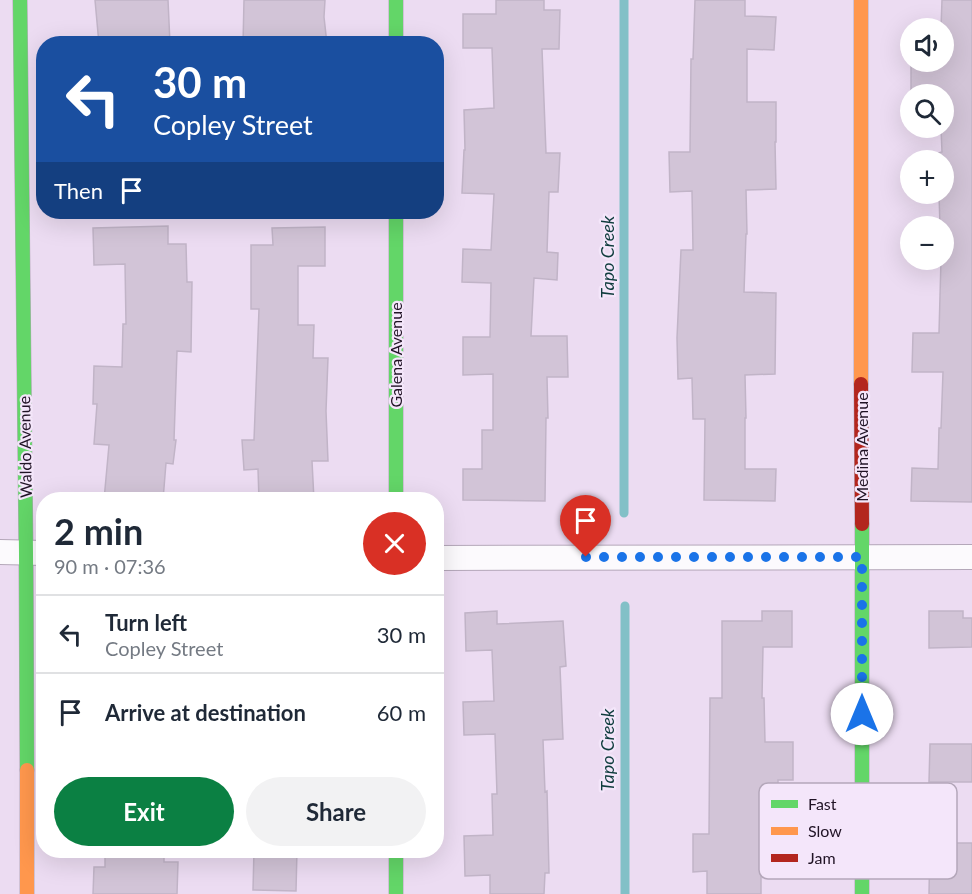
<!DOCTYPE html>
<meta charset="utf-8">
<style>
:root{--surface:#fff;--page:#f2f2f3;--text:#1f2937;--muted:#747a83;--line:#e0e1e3;--accent:#0b8043}
body{margin:0;font-family:Lato,sans-serif;background:var(--page);color:var(--text);height:100vh;display:flex;flex-direction:column;font-size:22px;white-space:nowrap}
*{box-sizing:border-box;margin:0}
p{font-size:20px;color:var(--muted)}
.icon{flex:none;width:33px;height:33px;fill:none;stroke:currentColor;stroke-width:2;stroke-linecap:round;stroke-linejoin:round}
.map{position:relative;flex:1;overflow:hidden}
.panel{position:absolute;left:36px;top:492px;width:408px;height:366px;display:flex;flex-direction:column;background:var(--surface);border-radius:24px;box-shadow:0 6px 24px #0002}
.panel>*{flex:none}
.banner{position:absolute;left:36px;top:36px;width:408px;height:183px;border-radius:24px;box-shadow:0 6px 24px #0002;background:#1a4fa0;color:#fff;overflow:hidden}
.tools{position:absolute;left:900px;top:18px;display:grid;gap:12px}
.tools a{display:grid;place-items:center;width:54px;height:54px;border-radius:50%;background:var(--surface);box-shadow:0 6px 24px #0002;font-size:30px}
.pin{position:absolute;display:grid;place-items:center;width:51px;height:51px;color:#fff;margin:-62px -26px;border-radius:50% 50% 50% 0;rotate:-45deg;box-shadow:0 0 6px #0007}
.pin .icon{rotate:45deg}
.me{position:absolute;width:66px;margin:-33px;rotate:0deg;stroke-linejoin:round;filter:drop-shadow(0 0 4px #0008)}
.turn{display:flex;align-items:center;gap:21px;height:126px;padding:0 18px;font-size:27px}
.turn .icon{width:78px;height:78px;stroke-width:2.5}
.turn b{display:block;font-size:42px;line-height:51px}
.then{display:flex;align-items:center;height:57px;padding:0 18px;background:#0003;gap:12px;font-size:22px}
.round{display:grid;place-items:center;flex:none;width:63px;height:63px;border-radius:32px;background:var(--page)}
.summary{display:flex;align-items:center;justify-content:space-between;height:102px;padding:0 18px}
h1{font-size:36px;font-weight:700;line-height:45px}
.button{display:flex;gap:12px;margin-top:auto;padding:12px 18px}
.button a{flex:1;height:69px;border-radius:36px;background:var(--accent);color:#fff;font-size:24px;font-weight:700;line-height:69px;text-align:center}
.button a+a{background:var(--page);color:var(--text)}
ul{padding:0;list-style:none}
li{display:flex;align-items:center;gap:18px;height:78px;padding:0 18px;border-top:2px solid var(--line)}
li div{flex:1}
li b{display:block;font-size:22px}
li em{font-style:normal}
.map>svg:first-child{display:block}
.lines{fill:none;stroke-linecap:round;stroke-linejoin:round}
.stream{stroke:#82c0c7;stroke-width:9}
.building{fill:#d2c4d7;stroke:#c1b4c7;stroke-width:1.5}
.street-casing{stroke:#b4a7b9;stroke-width:26}
.fast-casing{stroke:#b4a7b9;stroke-width:15}
.slow-casing{stroke:#b4a7b9;stroke-width:15}
.jam-casing{stroke:#b4a7b9;stroke-width:15}
.street{stroke:#fcfafd;stroke-width:24}
.fast{stroke:#63d668;stroke-width:14}
.slow{stroke:#ff974d;stroke-width:14}
.jam{stroke:#b3261e;stroke-width:14}
.route{stroke:#1a73e8;stroke-width:10;stroke-dasharray:0 18}
.labels{text-anchor:middle;stroke-width:4.5;stroke-linejoin:round;paint-order:stroke}
.street-label{font-size:16px;fill:#201325;stroke:#f4e6fa}
.water-label{font-size:18px;font-style:italic;fill:#0f3c3d;stroke:#f4e6fa}
.key{fill:#f4e6fa;stroke:#b4a7ba;stroke-width:1.5}
.key-label{font-size:16px;fill:#201325}
</style>
<div class="map">
<svg width="972" height="894" viewBox="0 0 972 894">
<rect width="100%" height="100%" fill="#ecdcf2"/>
<g class="lines">
<!-- stream -->
<path class="stream" d="M 624,0 L 624,513
M 625,606 L 625,894"/>
</g>
<!-- building -->
<path class="building" d="M 95,0 L 168,0 L 170,44 L 99,44 Z
M 244,0 L 325,0 L 324,17 L 327,44 L 243,44 Z
M 496,0 L 544,0 L 544,10 L 560,10 L 559,49 L 542,49 L 546,153 L 560,153 L 558,192 L 549,192 L 547,252 L 558,253 L 557,280 L 534,278 L 531,336 L 567,336 L 568,377 L 547,377 L 548,418 L 546,418 L 545,501 L 463,500 L 463,469 L 482,469 L 482,430 L 493,430 L 493,374 L 463,375 L 463,337 L 490,337 L 491,283 L 462,282 L 463,249 L 491,250 L 494,194 L 462,193 L 464,150 L 465,150 L 464,110 L 494,108 L 492,48 L 463,48 L 463,14 L 496,14 Z
M 695,0 L 745,0 L 745,16 L 776,17 L 774,50 L 747,49 L 747,102 L 776,102 L 776,142 L 775,142 L 776,189 L 746,190 L 747,234 L 746,234 L 744,292 L 776,293 L 775,374 L 745,375 L 746,418 L 745,418 L 745,469 L 776,469 L 775,501 L 704,500 L 705,419 L 693,419 L 692,378 L 678,379 L 677,338 L 681,250 L 693,250 L 692,191 L 670,192 L 669,152 L 690,152 L 691,59 L 693,59 Z
M 942,0 L 972,0 L 972,502 L 911,501 L 912,468 L 938,469 L 939,428 L 941,428 L 943,372 L 912,372 L 913,333 L 939,333 L 941,260 L 944,260 L 944,226 L 940,226 L 939,194 L 944,194 L 944,160 L 938,160 L 938,153 L 942,152 L 941,128 L 944,128 L 944,94 L 941,94 L 941,91 L 911,92 L 911,62 L 944,62 L 944,28 L 941,28 Z
M 168,226 L 168,244 L 186,244 L 187,282 L 192,282 L 191,352 L 177,351 L 174,440 L 176,440 L 173,464 L 166,463 L 163,500 L 104,500 L 109,445 L 94,444 L 97,404 L 93,404 L 94,366 L 122,367 L 123,324 L 126,324 L 125,264 L 94,265 L 93,228 Z
M 325,227 L 325,266 L 298,266 L 298,325 L 314,325 L 313,358 L 328,358 L 326,411 L 328,461 L 312,461 L 314,500 L 259,500 L 258,469 L 244,470 L 242,440 L 254,440 L 259,309 L 251,309 L 251,245 L 273,245 L 272,228 Z
M 497,611 L 497,624 L 563,621 L 566,666 L 560,667 L 563,739 L 543,740 L 545,792 L 547,791 L 549,873 L 545,873 L 544,894 L 490,894 L 490,875 L 465,876 L 464,836 L 493,835 L 492,794 L 497,794 L 495,734 L 464,735 L 463,702 L 494,701 L 492,650 L 466,651 L 465,613 Z
M 762,611 L 792,611 L 792,647 L 763,647 L 762,698 L 764,698 L 765,742 L 793,742 L 793,780 L 778,780 L 778,834 L 793,834 L 792,874 L 761,874 L 761,894 L 707,894 L 707,871 L 693,872 L 693,834 L 709,834 L 710,698 L 722,698 L 722,621 L 762,621 Z
M 929,611 L 963,611 L 963,618 L 972,618 L 972,647 L 929,648 Z
M 930,744 L 972,744 L 972,782 L 929,782 Z
M 930,843 L 972,843 L 972,894 L 929,894 Z
M 105,850 L 164,850 L 164,862 L 178,862 L 177,894 L 93,894 L 94,867 L 105,867 Z
M 254,850 L 297,850 L 296,891 L 253,890 Z"/>
<g class="lines">
<!-- street casing -->
<g class="street-casing">
<path id="street" d="M 0,552 L 44,553
M 436,558 L 972,557"/>
</g>
<!-- fast casing -->
<g class="fast-casing">
<path id="fast" d="M 20,0 L 26,553 L 27,770
M 396,0 L 396,44
M 396,212 L 396,500
M 862,524 L 862,894
M 396,850 L 396,894"/>
</g>
<!-- slow casing -->
<g class="slow-casing">
<path id="slow" d="M 861,0 L 861,384
M 27,770 L 27,894"/>
</g>
<!-- jam casing -->
<g class="jam-casing">
<path id="jam" d="M 861,384 L 862,524"/>
</g>
<!-- street -->
<use href="#street" class="street"/>
<!-- fast -->
<use href="#fast" class="fast"/>
<!-- slow -->
<use href="#slow" class="slow"/>
<!-- jam -->
<use href="#jam" class="jam"/>
</g>
<g class="lines">
<!-- route -->
<path class="route" d="M 586,557 L 862,557 L 862,714"/>
</g>
<g class="labels">
<!-- street labels -->
<g class="street-label">
<text transform="translate(396 355) rotate(-90)" y="6">Galena Avenue</text>
<text transform="translate(25 447) rotate(-91)" y="6">Waldo Avenue</text>
<text transform="translate(862 447) rotate(-90)" y="6">Medina Avenue</text>
</g>
<!-- water labels -->
<g class="water-label">
<text transform="translate(608 257) rotate(-90)" y="6">Tapo Creek</text>
<text transform="translate(608 750) rotate(-90)" y="6">Tapo Creek</text>
</g>
</g>
<!-- legend -->
<rect x="759" y="783" width="198" height="96" rx="9" class="key"/>
<rect x="771" y="800" width="27" height="8" fill="#63d668"/>
<rect x="771" y="827" width="27" height="8" fill="#ff974d"/>
<rect x="771" y="854" width="27" height="8" fill="#b3261e"/>
<g class="key-label">
<text x="808" y="810">Fast</text>
<text x="808" y="837">Slow</text>
<text x="808" y="864">Jam</text>
</g>
</svg>
<div class="tools">
<a><svg class="icon" aria-label="sound" viewBox="0 0 24 24"><path d="M4 9h4l5-4v14l-5-4H4zM17 9q2 3 0 6"/></svg></a>
<a><svg class="icon" aria-label="search" viewBox="0 0 24 24"><circle cx="10" cy="10" r="6"/><path d="M15 15l6 6"/></svg></a>
<a>+</a>
<a>−</a>
</div>
<div class="pin" style="left:586px;top:557px;background:#d93025"><svg class="icon" aria-label="arrive" viewBox="0 0 24 24"><path d="M6 21V4h12l-3 4 3 4H6"/></svg></div>
<svg class="me" style="left:862px;top:714px" viewBox="-20 -20 40 40"><circle r="19" fill="#fff"/><path d="M0-13L10 11 0 6-10 11z" fill="#1a73e8"/></svg>
<div class="banner">
<div class="turn"><svg class="icon" aria-label="left" viewBox="0 0 24 24"><path d="M17 20v-9H6M10 6l-5 5 5 5"/></svg><div><b>30 m</b>Copley Street</div></div>
<div class="then">Then<svg class="icon" aria-label="arrive" viewBox="0 0 24 24"><path d="M6 21V4h12l-3 4 3 4H6"/></svg></div>
</div>
<section class="panel">
<div class="summary"><div><h1>2 min</h1><p>90 m · 07:36</p></div><a class="round" style="background:#d93025;color:#fff"><svg class="icon" aria-label="close" viewBox="0 0 24 24"><path d="M6 6l12 12M18 6L6 18"/></svg></a></div>
<ul>
<li><svg class="icon" aria-label="left" viewBox="0 0 24 24"><path d="M17 20v-9H6M10 6l-5 5 5 5"/></svg><div><b>Turn left</b><p>Copley Street</p></div><em>30 m</em></li>
<li><svg class="icon" aria-label="arrive" viewBox="0 0 24 24"><path d="M6 21V4h12l-3 4 3 4H6"/></svg><div><b>Arrive at destination</b></div><em>60 m</em></li>
</ul>
<div class="button"><a>Exit</a><a>Share</a></div>
</section>
</div>
